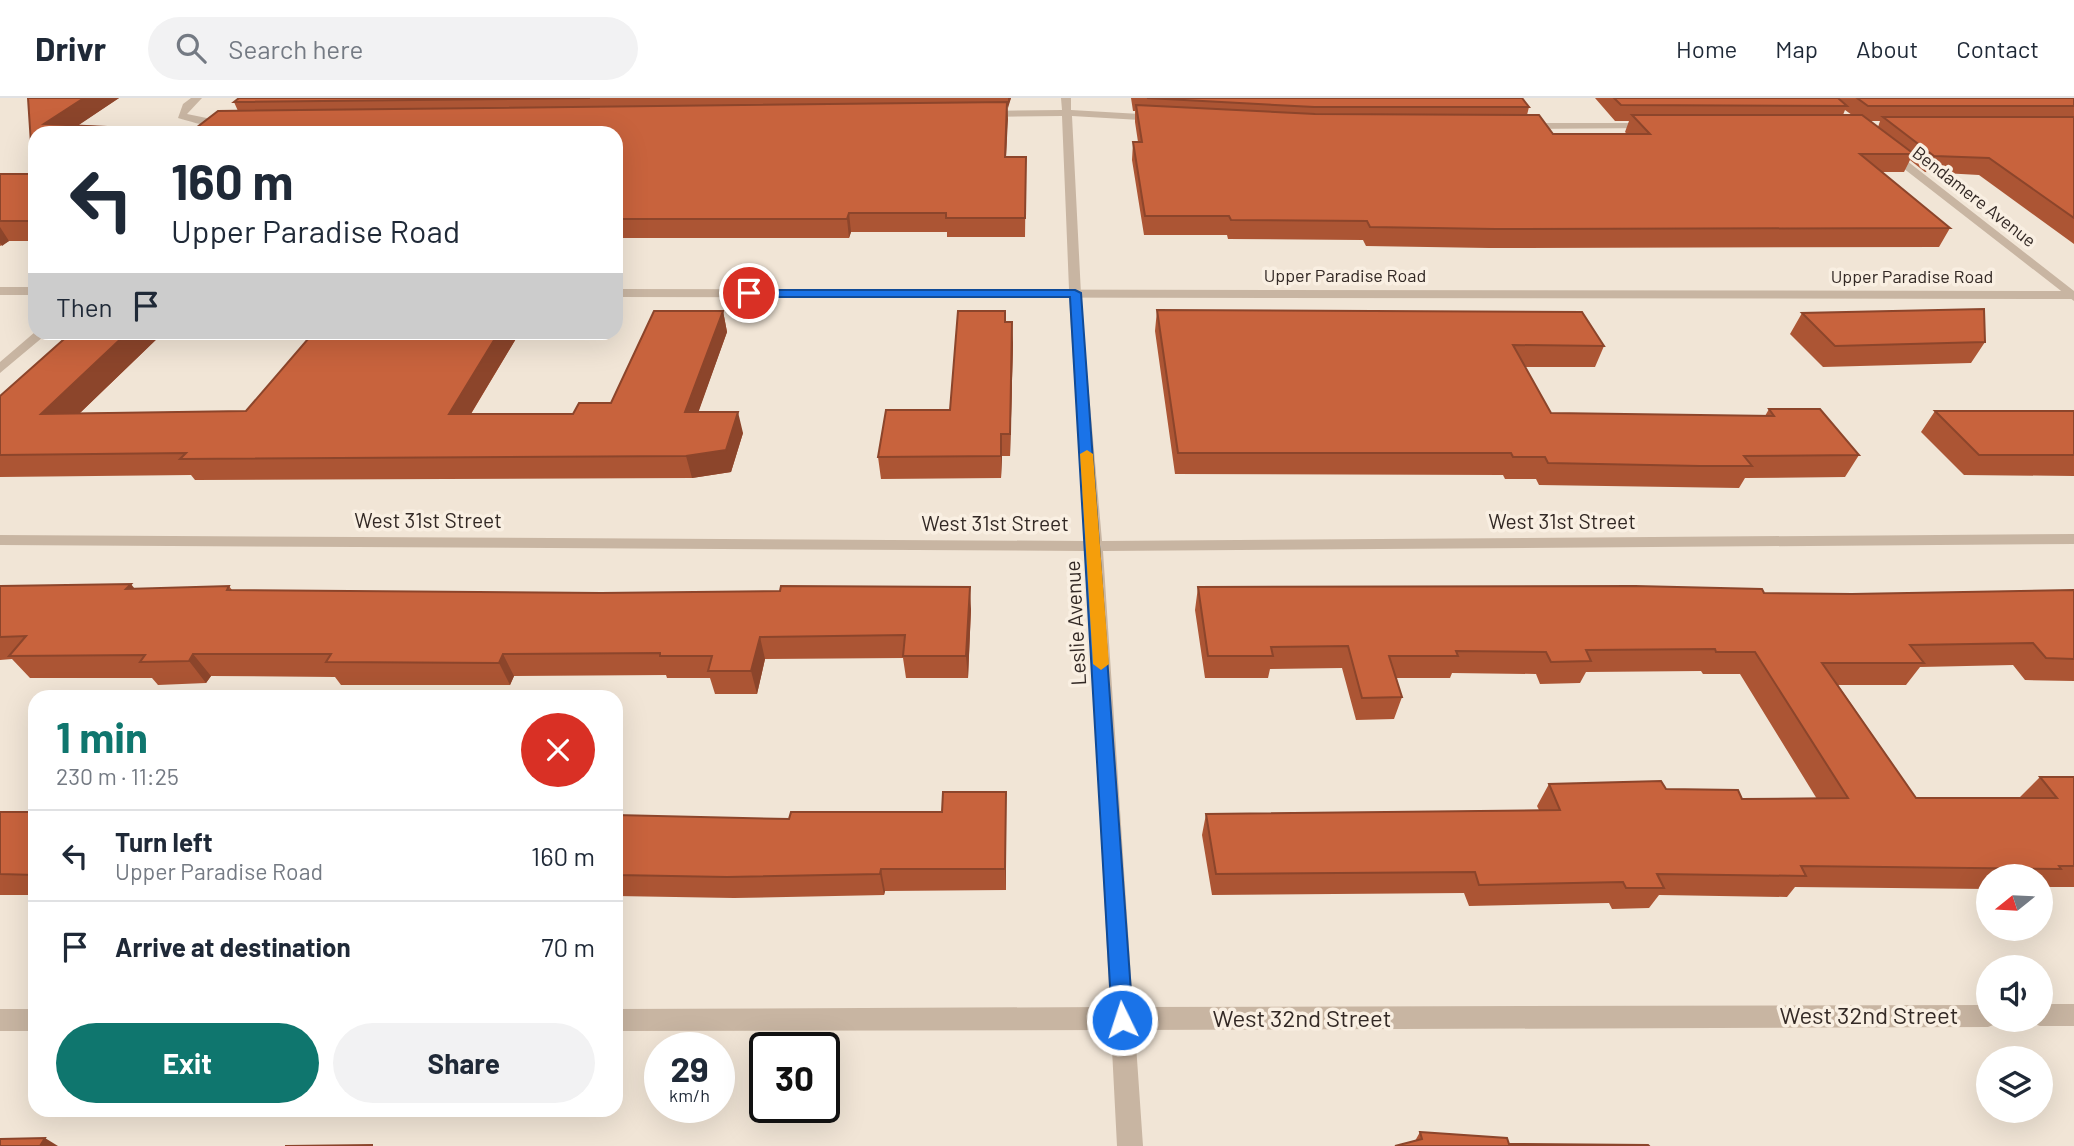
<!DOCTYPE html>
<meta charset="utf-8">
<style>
:root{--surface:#fff;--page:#f2f2f3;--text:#1f2937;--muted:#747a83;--line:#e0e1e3;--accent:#0f766e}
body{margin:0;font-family:Barlow,sans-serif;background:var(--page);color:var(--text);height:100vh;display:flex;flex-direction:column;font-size:26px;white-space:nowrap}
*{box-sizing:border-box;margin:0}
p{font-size:23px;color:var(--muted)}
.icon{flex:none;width:38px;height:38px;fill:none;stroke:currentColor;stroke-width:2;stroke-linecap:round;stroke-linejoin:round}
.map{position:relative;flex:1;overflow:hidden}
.details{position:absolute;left:28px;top:592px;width:595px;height:427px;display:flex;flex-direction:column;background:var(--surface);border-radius:21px;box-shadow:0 7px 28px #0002}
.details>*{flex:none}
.top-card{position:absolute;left:28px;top:28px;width:595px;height:214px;border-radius:21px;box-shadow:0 7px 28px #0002;background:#fff;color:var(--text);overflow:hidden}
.needle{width:46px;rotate:252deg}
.fabs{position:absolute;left:1976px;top:766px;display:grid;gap:14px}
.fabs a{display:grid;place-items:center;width:77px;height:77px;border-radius:50%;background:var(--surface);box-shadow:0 7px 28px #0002;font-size:35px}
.speed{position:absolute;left:644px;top:934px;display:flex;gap:14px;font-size:35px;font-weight:700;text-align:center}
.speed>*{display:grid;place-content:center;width:91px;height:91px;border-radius:50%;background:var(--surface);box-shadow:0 7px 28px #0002;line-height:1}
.speed small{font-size:18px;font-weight:400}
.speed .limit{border:4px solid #111;border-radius:10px;background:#fff;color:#111}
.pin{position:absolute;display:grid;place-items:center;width:60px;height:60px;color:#fff;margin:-30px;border:4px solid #fff;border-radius:50%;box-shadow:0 2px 7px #0007}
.me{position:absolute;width:77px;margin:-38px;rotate:356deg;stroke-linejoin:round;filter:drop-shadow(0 0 5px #0008)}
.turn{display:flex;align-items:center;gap:24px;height:147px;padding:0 28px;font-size:32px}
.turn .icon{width:91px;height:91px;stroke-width:2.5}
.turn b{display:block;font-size:49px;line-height:60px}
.then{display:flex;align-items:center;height:66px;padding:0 28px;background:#0003;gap:14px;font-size:26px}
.round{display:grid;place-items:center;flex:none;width:74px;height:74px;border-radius:37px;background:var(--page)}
.overview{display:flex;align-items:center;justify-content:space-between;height:119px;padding:0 28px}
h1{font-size:42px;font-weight:700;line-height:52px;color:var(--accent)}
.button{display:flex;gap:14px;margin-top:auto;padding:14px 28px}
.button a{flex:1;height:80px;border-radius:42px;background:var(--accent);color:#fff;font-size:28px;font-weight:700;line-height:80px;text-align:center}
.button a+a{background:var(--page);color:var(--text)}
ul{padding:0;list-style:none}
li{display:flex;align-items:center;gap:21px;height:91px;padding:0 28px;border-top:2px solid var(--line)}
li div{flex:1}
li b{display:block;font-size:26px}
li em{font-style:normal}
header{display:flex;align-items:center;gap:42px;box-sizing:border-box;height:98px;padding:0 35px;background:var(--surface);border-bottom:2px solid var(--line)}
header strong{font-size:33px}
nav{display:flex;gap:38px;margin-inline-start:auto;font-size:24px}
.search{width:490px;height:63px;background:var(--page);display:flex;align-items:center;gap:18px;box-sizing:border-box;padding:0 24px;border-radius:38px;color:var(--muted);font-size:26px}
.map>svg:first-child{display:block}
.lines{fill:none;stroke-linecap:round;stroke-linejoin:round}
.minor{fill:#c8b5a2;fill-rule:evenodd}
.tertiary{fill:#c8b5a2;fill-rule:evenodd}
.wall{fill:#ac5534;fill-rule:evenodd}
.shaded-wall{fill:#8c452b}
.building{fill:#c8633d;stroke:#8c452b;stroke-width:2}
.route{fill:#1a73e8;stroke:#114b97;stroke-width:2}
.slow{fill:#f59e0b}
.labels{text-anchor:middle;stroke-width:7;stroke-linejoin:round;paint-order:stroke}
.far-street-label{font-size:18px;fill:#332925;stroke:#f9efe2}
.street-label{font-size:21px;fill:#332925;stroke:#f9efe2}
.near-street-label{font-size:24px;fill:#332925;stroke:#f9efe2}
</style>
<header>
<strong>Drivr</strong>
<div class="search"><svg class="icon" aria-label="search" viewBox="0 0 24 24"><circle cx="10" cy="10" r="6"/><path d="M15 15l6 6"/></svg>Search here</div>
<nav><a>Home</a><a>Map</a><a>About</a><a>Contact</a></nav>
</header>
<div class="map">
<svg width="2074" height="1048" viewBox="0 0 2074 1048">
<rect width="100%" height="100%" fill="#f1e5d6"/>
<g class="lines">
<!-- minor -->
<path class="minor" d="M 191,0 L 202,0 L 187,16 L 231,25 C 216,33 193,24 178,20 L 183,6 Z
M 1061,0 L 1071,0 L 1071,12 L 1157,17 L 1162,20 L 1157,23 L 1072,18 L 1082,216 L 1102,443 L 2074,436 L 2074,446 L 1103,453 L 1133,909 L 1988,907 L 1988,922 L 1998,922 L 1996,926 L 1988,929 L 1135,932 L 1143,1048 L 1117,1048 L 1111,932 L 616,933 L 616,911 L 1110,909 L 1086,453 L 0,447 L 0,437 L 1085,443 L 1070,216 L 1062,18 L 985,19 L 980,16 L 985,13 L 1062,12 Z
M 1650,25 L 1653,26 L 1653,30 L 1524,31 L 1519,28 L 1524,25 Z
M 1885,52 L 1893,52 L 2074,193 L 2074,203 L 1885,56 Z
M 35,234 L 49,234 L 0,275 L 0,264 Z
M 2040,906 L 2074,906 L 2074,928 L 2040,928 L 2032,925 L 2030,922 L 2040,922 Z
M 0,911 L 35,911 L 35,933 L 0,933 Z"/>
<!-- tertiary -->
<path class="tertiary" d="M 0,189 L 35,189 L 35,197 L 0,197 Z
M 616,191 L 2074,193 L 2074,201 L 616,199 Z"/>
</g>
<!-- wall -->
<path class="wall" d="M 28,0 L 119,0 L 78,27 L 192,33 L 238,13 L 234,4 L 239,0 L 1011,0 L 1007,10 L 1006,59 L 1026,59 L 1025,139 L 947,139 L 947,134 L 851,134 L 849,140 L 616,140 L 616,35 L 35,35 L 35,143 L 9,143 L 0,148 L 0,76 L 33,76 Z
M 1131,0 L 1522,0 L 1529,9 L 1527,17 L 1553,36 L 1627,36 L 1625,34 L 1629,23 L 1615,23 L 1595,0 L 2074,0 L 2074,146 L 1979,77 L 1925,74 L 1910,62 L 1904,74 L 1882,74 L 1950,130 L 1939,149 L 1489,150 L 1366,148 L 1363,142 L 1228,141 L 1227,137 L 1144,137 L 1132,62 L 1133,44 L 1138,44 L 1135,24 L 1135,13 L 1133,13 ZM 1845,12 L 1852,17 L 1843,17 ZM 1870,23 L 1880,23 L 1878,29 Z
M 1157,212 L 1604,248 L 1595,269 L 1524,269 L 1551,315 L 1765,318 L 1769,311 L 1859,357 L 1845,379 L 1745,380 L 1739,390 L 1539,387 L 1536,381 L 1505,381 L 1503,377 L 1175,376 L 1155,233 Z
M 723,213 L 727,234 L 698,314 L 743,335 L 731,374 L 692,380 L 195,382 L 191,377 L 0,379 L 0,298 L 163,235 L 80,315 L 246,313 L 520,234 L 471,316 L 573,316 L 611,305 Z
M 1802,215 L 1985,244 L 1971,265 L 1823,269 L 1790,236 Z
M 1005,224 L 1013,245 L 1010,358 L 1002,358 L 1001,380 L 881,381 L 878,359 L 950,312 Z
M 1935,313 L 2074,313 L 2074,378 L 1964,377 L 1921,334 Z
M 0,488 L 135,491 L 229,488 L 232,492 L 971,511 L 968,580 L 906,580 L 903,560 L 765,561 L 757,596 L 715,596 L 710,580 L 667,580 L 666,577 L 514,578 L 510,587 L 341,587 L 335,579 L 211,578 L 206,585 L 158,587 L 152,580 L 30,580 L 12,561 L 0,562 Z
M 1198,489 L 1852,496 L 2074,492 L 2074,583 L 2025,582 L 2013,567 L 1920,569 L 1906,587 L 1838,587 L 1916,700 L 2019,700 L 2040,679 L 2074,679 L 2074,789 L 2040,789 L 2040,779 L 1988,779 L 1988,791 L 1795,789 L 1787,799 L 1659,797 L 1649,810 L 1612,811 L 1609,805 L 1469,808 L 1464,795 L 1212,797 L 1202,737 L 1206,716 L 1539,712 L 1537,708 L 1549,686 L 1666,691 L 1742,701 L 1817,701 L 1740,576 L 1703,576 L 1701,573 L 1586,574 L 1580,585 L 1540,586 L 1536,576 L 1452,575 L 1450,580 L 1396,580 L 1402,599 L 1394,621 L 1356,622 L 1342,570 L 1270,571 L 1268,580 L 1205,580 L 1195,512 Z
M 1006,694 L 1006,792 L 885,793 L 884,797 L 734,800 L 616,798 L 616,717 L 789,721 L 942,714 Z
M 0,714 L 35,714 L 35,797 L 0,797 Z
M 1420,1034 L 1509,1046 L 1395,1048 L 1415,1043 Z"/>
<!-- shaded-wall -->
<path class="shaded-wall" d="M 84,0 L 119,0 L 67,35 L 44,26 Z
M 1008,0 L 1011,0 L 1008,10 Z
M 1007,4 L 1008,21 L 1005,77 L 1005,59 Z
M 849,115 L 851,134 L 849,140 L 847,121 Z
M 0,129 L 9,143 L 2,148 L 0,145 Z
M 723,213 L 727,234 L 691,335 L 685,314 Z
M 1012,224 L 1013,245 L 1010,358 L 1010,336 Z
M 128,234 L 163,235 L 57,337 L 41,316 Z
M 499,234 L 520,234 L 458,337 L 449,316 Z
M 738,314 L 743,335 L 731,374 L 692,380 L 686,358 Z
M 1001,336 L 1002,358 L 1001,380 Z
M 131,486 L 148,508 L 126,491 Z
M 970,489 L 971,511 L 968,580 L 966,558 Z
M 760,539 L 765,561 L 757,596 L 751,573 Z
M 193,556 L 211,578 L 206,585 L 189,563 Z
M 503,556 L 514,578 L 510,587 L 499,565 Z
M 1006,694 L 1006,792 L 1005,771 Z
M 881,771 L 885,793 L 884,797 L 880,776 Z
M 45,1040 L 58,1048 L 40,1048 Z"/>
<!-- building -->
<path class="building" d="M 28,0 L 84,0 L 44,26 L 192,33 L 218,13 L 1007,4 L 1005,59 L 1026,59 L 1025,120 L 946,120 L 946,115 L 849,115 L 847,121 L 616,121 L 616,35 L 35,35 L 35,123 L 0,123 L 0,76 L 33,76 Z
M 239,0 L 590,0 L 234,4 Z
M 1147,0 L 1522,0 L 1529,9 L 1314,9 Z
M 1614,0 L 1838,0 L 1847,8 L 1621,7 Z
M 1857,0 L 2074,0 L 2074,8 L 1868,8 Z
M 1136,7 L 1315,16 L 1539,17 L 1553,36 L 1650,36 L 1632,17 L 1862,17 L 1914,56 L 1860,56 L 1950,130 L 1495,131 L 1370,129 L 1367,123 L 1231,122 L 1229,118 L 1145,118 L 1133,44 L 1142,44 Z
M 1883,19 L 2074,19 L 2074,120 L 1989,60 L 1934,58 Z
M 1984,211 L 1985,244 L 1835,248 L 1802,215 Z
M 1157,212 L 1582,214 L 1604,248 L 1513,247 L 1551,315 L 1774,318 L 1769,311 L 1820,311 L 1859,357 L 1744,358 L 1752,368 L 1700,368 L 1548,365 L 1545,359 L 1513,359 L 1511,355 L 1178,355 Z
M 654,213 L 723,213 L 685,314 L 738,314 L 726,352 L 686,358 L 180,361 L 186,355 L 0,357 L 0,298 L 72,234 L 128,234 L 41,316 L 246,313 L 314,234 L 499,234 L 449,316 L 573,316 L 579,305 L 611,305 Z
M 958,213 L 1005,213 L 1005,224 L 1012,224 L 1010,336 L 1001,336 L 1001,358 L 878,359 L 886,312 L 950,312 Z
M 1935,313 L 2074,313 L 2074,357 L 1979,357 Z
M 131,486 L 126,491 L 229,488 L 227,492 L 601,495 L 780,493 L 781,488 L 970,489 L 966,558 L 903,558 L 905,537 L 760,539 L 751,573 L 708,573 L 712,558 L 660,558 L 660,555 L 503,556 L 499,565 L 326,564 L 331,556 L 193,556 L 189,563 L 140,564 L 145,557 L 9,558 L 26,538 L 0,539 L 0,488 Z
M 1635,488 L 1762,491 L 1764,495 L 1852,496 L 2074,492 L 2074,561 L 2046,560 L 2033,545 L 1910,547 L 1924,565 L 1822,565 L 1916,700 L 2057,700 L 2040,679 L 2074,679 L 2074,768 L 2059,768 L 2061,771 L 1801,768 L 1806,778 L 1657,776 L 1664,790 L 1626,790 L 1623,784 L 1479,787 L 1475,774 L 1216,776 L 1206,716 L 1560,712 L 1549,686 L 1661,683 L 1666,691 L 1738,692 L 1742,701 L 1848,700 L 1755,554 L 1716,554 L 1715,551 L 1586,552 L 1591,563 L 1551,564 L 1546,554 L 1456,553 L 1458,558 L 1389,558 L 1402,599 L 1362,600 L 1348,548 L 1271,549 L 1273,558 L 1208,558 L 1198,489 Z
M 943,694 L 1006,694 L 1005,771 L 881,771 L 880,776 L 727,779 L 616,777 L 616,717 L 789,721 L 791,714 L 942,714 Z
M 0,714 L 35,714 L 35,777 L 0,776 Z
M 1420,1034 L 1507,1040 L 1509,1046 L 1648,1047 L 1649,1048 L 1395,1048 L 1422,1041 Z
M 45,1040 L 40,1048 L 0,1048 L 0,1041 Z
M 372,1047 L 372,1048 L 285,1048 Z"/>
<!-- route -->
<path class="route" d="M 1075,192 L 1081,195 L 1133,922 L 1130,930 L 1122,933 L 1115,930 L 1112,922 L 1070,199 L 749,199 L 743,195 L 749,192 Z"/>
<!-- slow -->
<path class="slow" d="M 1087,352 L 1093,356 L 1109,566 L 1101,572 L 1093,566 L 1080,356 Z"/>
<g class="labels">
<!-- far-street labels -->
<g class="far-street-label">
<text transform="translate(1974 99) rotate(38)" y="6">Bendamere Avenue</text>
<text x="1345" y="184">Upper Paradise Road</text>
<text x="1912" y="185">Upper Paradise Road</text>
</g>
<!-- street labels -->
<g class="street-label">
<text x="428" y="430">West 31st Street</text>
<text x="1562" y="431">West 31st Street</text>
<text x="995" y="433">West 31st Street</text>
<text transform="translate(1076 525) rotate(-93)" y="7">Leslie Avenue</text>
</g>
<!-- near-street labels -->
<g class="near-street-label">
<text x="1869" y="926">West 32nd Street</text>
<text x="1302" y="929">West 32nd Street</text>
</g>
</g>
</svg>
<div class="fabs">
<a><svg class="needle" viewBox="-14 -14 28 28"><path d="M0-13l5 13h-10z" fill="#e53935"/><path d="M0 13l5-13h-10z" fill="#747a83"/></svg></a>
<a><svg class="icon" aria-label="sound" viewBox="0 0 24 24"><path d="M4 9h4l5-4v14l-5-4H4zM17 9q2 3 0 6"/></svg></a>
<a><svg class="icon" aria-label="layers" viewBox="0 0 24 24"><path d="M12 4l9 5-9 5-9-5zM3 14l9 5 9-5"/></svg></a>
</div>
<div class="speed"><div>29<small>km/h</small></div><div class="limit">30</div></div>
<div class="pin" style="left:749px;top:195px;background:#d93025"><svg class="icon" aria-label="arrive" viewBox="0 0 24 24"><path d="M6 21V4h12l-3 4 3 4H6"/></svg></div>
<svg class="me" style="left:1122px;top:922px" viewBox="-20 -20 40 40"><circle r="17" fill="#1a73e8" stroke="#fff" stroke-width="3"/><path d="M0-11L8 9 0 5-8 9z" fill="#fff"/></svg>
<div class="top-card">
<div class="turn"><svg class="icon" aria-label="left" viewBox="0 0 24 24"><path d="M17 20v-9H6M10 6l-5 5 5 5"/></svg><div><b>160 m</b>Upper Paradise Road</div></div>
<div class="then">Then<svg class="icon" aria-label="arrive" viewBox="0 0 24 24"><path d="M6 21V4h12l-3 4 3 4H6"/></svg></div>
</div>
<section class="details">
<div class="overview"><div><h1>1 min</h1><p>230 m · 11:25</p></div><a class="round" style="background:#d93025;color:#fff"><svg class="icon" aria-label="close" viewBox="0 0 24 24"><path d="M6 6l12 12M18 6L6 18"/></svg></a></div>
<ul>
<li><svg class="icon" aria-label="left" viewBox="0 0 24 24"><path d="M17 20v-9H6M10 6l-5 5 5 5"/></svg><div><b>Turn left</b><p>Upper Paradise Road</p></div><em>160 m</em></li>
<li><svg class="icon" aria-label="arrive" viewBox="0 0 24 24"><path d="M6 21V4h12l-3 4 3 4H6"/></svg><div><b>Arrive at destination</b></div><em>70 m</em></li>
</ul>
<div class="button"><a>Exit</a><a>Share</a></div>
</section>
</div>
